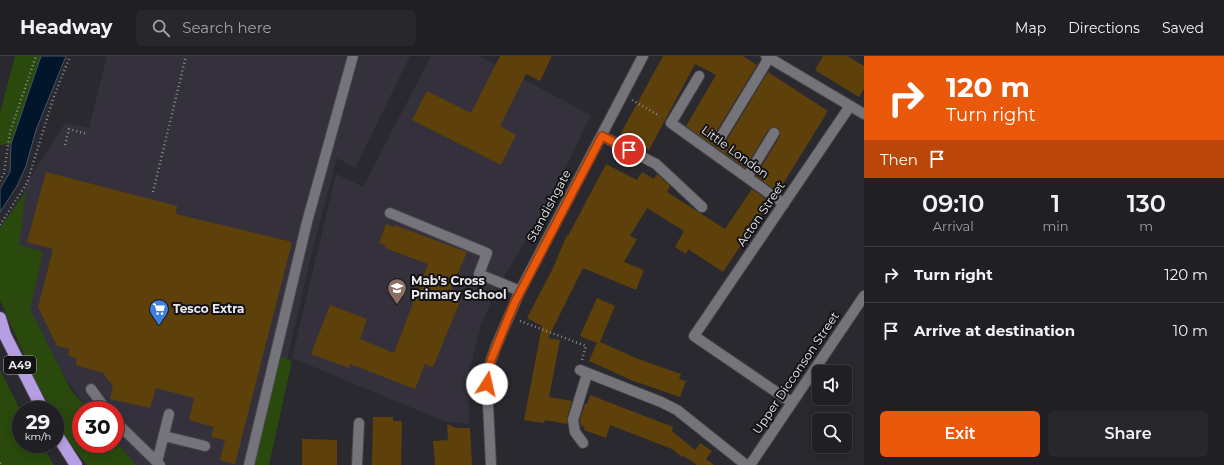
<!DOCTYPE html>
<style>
:root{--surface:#201f23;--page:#28272b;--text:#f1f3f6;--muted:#a2a2a6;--line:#3d3d41;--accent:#ea580c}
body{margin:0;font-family:Montserrat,sans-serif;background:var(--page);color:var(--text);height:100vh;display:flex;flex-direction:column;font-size:15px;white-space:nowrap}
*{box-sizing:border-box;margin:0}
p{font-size:13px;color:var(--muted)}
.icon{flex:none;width:22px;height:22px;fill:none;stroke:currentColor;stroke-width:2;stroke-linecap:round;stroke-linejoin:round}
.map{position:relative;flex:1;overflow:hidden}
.drawer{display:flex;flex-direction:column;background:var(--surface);width:360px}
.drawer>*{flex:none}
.banner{background:#ea580c;color:#fff;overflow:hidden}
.buttons{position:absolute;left:812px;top:309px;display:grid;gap:8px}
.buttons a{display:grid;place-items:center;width:40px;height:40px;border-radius:6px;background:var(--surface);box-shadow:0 2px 10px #0003,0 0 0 1px var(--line);font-size:20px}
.speed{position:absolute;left:12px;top:345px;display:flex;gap:8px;font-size:20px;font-weight:700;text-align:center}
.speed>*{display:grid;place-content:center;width:52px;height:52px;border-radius:50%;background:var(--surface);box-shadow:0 2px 10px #0003,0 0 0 1px var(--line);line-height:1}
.speed small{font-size:10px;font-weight:400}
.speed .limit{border:6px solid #d22;background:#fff;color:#111}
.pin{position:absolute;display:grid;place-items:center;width:34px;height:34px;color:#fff;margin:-17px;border:2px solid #fff;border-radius:50%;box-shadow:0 1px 4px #0007}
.me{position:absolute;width:44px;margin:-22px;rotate:10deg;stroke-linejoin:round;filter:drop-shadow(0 0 3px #0008)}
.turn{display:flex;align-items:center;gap:14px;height:84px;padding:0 16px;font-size:18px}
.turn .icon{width:52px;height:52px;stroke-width:2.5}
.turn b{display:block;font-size:28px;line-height:34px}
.then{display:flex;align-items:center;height:38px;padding:0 16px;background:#0003;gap:8px;font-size:15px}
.eta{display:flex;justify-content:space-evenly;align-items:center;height:68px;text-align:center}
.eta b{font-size:24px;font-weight:600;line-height:28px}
.action{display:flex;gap:8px;margin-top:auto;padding:8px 16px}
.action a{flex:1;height:46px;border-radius:6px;background:var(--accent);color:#fff;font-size:16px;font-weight:600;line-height:46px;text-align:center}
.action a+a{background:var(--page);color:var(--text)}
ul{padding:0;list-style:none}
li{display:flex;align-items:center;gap:12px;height:56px;padding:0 16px;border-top:1px solid var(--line)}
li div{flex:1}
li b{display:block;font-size:15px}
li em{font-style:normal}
header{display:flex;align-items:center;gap:24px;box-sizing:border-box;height:56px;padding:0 20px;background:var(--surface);border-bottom:1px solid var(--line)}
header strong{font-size:19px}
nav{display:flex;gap:22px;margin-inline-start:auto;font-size:14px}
.search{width:280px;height:36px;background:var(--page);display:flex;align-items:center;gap:10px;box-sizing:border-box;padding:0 14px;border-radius:6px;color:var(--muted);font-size:15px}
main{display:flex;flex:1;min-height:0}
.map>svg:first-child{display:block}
.built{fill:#34313c}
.green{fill:#294a0c}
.water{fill:#01162b;stroke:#475565}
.building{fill:#5e410a}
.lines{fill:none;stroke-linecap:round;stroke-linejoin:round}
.minor-casing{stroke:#47454a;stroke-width:12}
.highway-casing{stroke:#47454a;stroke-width:14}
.path{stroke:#8b8a8f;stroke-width:2.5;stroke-dasharray:1 3;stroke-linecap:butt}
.minor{stroke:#76747b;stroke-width:10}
.highway{stroke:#b59fe2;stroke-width:12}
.route-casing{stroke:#983908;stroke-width:10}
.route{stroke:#ea580c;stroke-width:7}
.labels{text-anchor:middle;stroke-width:4;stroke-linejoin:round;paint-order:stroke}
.shield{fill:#131214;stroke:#aaa8ac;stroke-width:1}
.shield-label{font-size:11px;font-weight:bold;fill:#eae9ed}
.street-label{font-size:12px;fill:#eae9ed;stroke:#131214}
.poi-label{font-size:12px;font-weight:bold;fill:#eae9ed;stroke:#131214;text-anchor:start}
</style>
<header>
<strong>Headway</strong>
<div class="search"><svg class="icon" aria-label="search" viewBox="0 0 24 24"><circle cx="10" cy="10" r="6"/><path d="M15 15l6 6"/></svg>Search here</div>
<nav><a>Map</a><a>Directions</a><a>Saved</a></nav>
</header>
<main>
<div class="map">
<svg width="864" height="409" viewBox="0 0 864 409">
<rect width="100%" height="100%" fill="#2a292f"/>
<!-- built -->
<path class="built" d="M 107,0 L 410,0 L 355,112 L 337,102 L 311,200 L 280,335 L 259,409 L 126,409 L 115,388 L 115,354 L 88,354 L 41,287 L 15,217 L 20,146 L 27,127 L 65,67 L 89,72 Z
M 431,0 L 479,0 L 591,59 L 548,148 L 499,229 L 481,268 L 468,321 L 469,368 L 446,366 L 292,302 L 336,118 L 363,131 Z"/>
<!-- green -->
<path class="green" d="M 15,0 L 41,0 L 11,88 L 0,89 L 0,57 Z
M 26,135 L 19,189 L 43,196 L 30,253 L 71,334 L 89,354 L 81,354 L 81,388 L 115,388 L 115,385 L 136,409 L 87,409 C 77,396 55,370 55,354 L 52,354 L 37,328 L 0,244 L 0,172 Z
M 280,300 L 292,305 L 269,409 L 252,409 Z
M 0,314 L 21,355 L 21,388 L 41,388 L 54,409 L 0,409 Z"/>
<!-- water -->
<path class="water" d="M 41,0 L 66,0 L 36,74 L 26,110 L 17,130 L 0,156 L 0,133 L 10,116 L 11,88 Z"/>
<!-- building -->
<path class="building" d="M 500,0 L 552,0 L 540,25 L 526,18 L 500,70 L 516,79 L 501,109 L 412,64 L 427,35 L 471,57 Z
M 663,0 L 743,0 L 757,9 L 713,81 L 713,87 L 716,90 L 722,90 L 725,87 L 768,16 L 828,55 L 778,136 L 756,120 L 780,80 L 780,77 L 778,72 L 774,71 L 768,74 L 745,112 L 686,70 L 716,19 L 695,8 L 649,94 L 621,77 Z
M 823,0 L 847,0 L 864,10 L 864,33 L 859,41 L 815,14 Z
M 606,108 L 637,124 L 642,116 L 654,123 L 657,118 L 670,130 L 667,136 L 725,173 L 752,133 L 770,146 L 723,216 L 688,193 L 686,198 L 675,191 L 684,175 L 647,152 L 630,180 L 637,183 L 624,206 L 644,214 L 636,234 L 583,212 L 548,282 L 560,284 L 549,341 L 572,345 L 567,362 L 567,368 L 545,364 L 544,367 L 524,364 L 542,270 L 527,262 L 553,212 L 567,179 L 568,180 Z
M 46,116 L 177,150 L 176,158 L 292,186 L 235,408 L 220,404 L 225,384 L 211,381 L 214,371 L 189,364 L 194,342 L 156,332 L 150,352 L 110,343 L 113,330 L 103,317 L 76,309 L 77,303 L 68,299 L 69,293 L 57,290 L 38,251 L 53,193 L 27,186 Z
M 386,168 L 393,171 L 394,169 L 467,196 L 448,241 L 460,246 L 433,311 L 425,308 L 415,333 L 350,308 L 349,312 L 311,298 L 330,249 L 367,263 L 360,283 L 394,297 L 428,208 L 385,192 L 386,189 L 379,187 Z
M 597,242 L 615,250 L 600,286 L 638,303 L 681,318 L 679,323 L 686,325 L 680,341 L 631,324 L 589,305 L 597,287 L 580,280 Z
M 590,339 L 673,371 L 672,375 L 695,394 L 700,387 L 712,395 L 706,403 L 714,409 L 697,409 L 684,400 L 682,401 L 672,393 L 610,369 L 606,382 L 584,374 L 585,371 L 581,370 L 580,364 L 585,348 L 587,348 Z
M 373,361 L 393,361 L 393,365 L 402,365 L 401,409 L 372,409 Z
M 447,368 L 456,372 L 470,372 L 472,409 L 435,409 L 433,385 L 448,384 Z
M 302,383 L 337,384 L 337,409 L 302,409 Z"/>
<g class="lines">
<!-- minor casing -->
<g class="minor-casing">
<path id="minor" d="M 766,0 L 864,58
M 699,20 L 671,67 L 784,148
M 602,80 L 656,108 L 702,151
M 719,84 L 769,2
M 747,121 L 774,77
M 390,157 L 487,197 L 479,218 L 520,235
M 580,314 L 661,346 L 677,354 L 746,409
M 91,333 L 106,354
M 791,346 L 694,280 L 850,50
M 115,365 L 160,409
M 164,380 L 205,390
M 583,387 L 575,376 L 573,364 L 587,318
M 157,406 L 169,358
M 249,409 L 307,166 L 353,0
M 357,409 L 359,367
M 491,409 L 487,328 L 491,304 L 497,288 L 520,235 L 643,0
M 750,409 L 864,240"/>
</g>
<!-- highway casing -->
<g class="highway-casing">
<path id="highway" d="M 0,262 L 5,279 L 43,354
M 55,376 L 76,409"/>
</g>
<!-- path -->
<path class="path" d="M 632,44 L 660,60
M 65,89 L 69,73 L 88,78
M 0,125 L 4,117 L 10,76 L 36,0
M 153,136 L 186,0
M 0,169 L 27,127 L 53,43 L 70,0
M 520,265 L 586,290 L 582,304
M 0,407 L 2,409"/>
<!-- minor -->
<use href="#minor" class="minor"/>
<!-- highway -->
<use href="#highway" class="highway"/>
</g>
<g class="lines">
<!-- route casing -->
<g class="route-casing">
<path id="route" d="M 487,328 L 491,304 L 514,248 L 602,80 L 629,94"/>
</g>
<!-- route -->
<use href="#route" class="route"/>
</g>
<!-- icons -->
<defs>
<g id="school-pin" transform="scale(1)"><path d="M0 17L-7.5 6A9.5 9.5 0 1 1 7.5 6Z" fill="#8d6e63" stroke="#131214"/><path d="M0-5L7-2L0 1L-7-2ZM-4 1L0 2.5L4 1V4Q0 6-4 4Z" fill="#fff"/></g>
<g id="supermarket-pin" transform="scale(1)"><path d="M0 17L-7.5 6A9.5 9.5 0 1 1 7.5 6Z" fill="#3f7fe0" stroke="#131214"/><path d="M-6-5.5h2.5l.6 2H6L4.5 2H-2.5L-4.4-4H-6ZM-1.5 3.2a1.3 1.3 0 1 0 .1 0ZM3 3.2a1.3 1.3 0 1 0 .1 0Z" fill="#fff"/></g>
</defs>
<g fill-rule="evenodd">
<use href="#school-pin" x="397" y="232"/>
<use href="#supermarket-pin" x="159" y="253"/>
</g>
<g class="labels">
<!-- shield labels -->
<rect class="shield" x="4" y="300" width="32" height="18" rx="3"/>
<g class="shield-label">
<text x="20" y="313">A49</text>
</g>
<!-- street labels -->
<g class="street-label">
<text transform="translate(735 96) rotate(36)" y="4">Little London</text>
<text transform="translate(549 150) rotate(-62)" y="4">Standishgate</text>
<text transform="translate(761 158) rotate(-56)" y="4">Acton Street</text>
<text transform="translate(796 317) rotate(-56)" y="4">Upper Dicconson Street</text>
</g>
<!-- poi labels -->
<g class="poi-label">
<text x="411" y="229">Mab's Cross<tspan x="411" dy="14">Primary School</tspan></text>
<text x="173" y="257">Tesco Extra</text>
</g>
</g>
</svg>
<div class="buttons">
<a><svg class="icon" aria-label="sound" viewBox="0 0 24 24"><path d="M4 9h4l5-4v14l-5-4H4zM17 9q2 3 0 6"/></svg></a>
<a><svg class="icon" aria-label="search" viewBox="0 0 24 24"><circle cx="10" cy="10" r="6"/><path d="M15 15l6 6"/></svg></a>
</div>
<div class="speed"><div>29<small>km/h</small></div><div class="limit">30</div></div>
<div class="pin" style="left:629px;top:94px;background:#d93025"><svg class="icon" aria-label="arrive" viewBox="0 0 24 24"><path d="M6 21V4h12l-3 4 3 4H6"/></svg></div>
<svg class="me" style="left:487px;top:328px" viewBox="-20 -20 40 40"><circle r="19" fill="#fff"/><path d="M0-13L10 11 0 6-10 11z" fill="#ea580c"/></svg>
</div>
<section class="drawer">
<div class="banner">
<div class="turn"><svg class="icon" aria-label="right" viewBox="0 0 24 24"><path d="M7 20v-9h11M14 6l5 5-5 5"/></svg><div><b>120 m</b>Turn right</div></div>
<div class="then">Then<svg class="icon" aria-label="arrive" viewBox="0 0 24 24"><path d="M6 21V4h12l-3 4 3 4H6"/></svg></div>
</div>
<div class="eta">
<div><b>09:10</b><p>Arrival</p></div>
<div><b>1</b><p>min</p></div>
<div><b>130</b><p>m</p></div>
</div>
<ul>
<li><svg class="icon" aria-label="right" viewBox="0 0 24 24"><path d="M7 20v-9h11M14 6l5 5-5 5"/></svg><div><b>Turn right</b></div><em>120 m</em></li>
<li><svg class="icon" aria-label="arrive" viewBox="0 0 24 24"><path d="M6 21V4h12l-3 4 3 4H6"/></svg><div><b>Arrive at destination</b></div><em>10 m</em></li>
</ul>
<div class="action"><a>Exit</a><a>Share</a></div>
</section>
</main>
